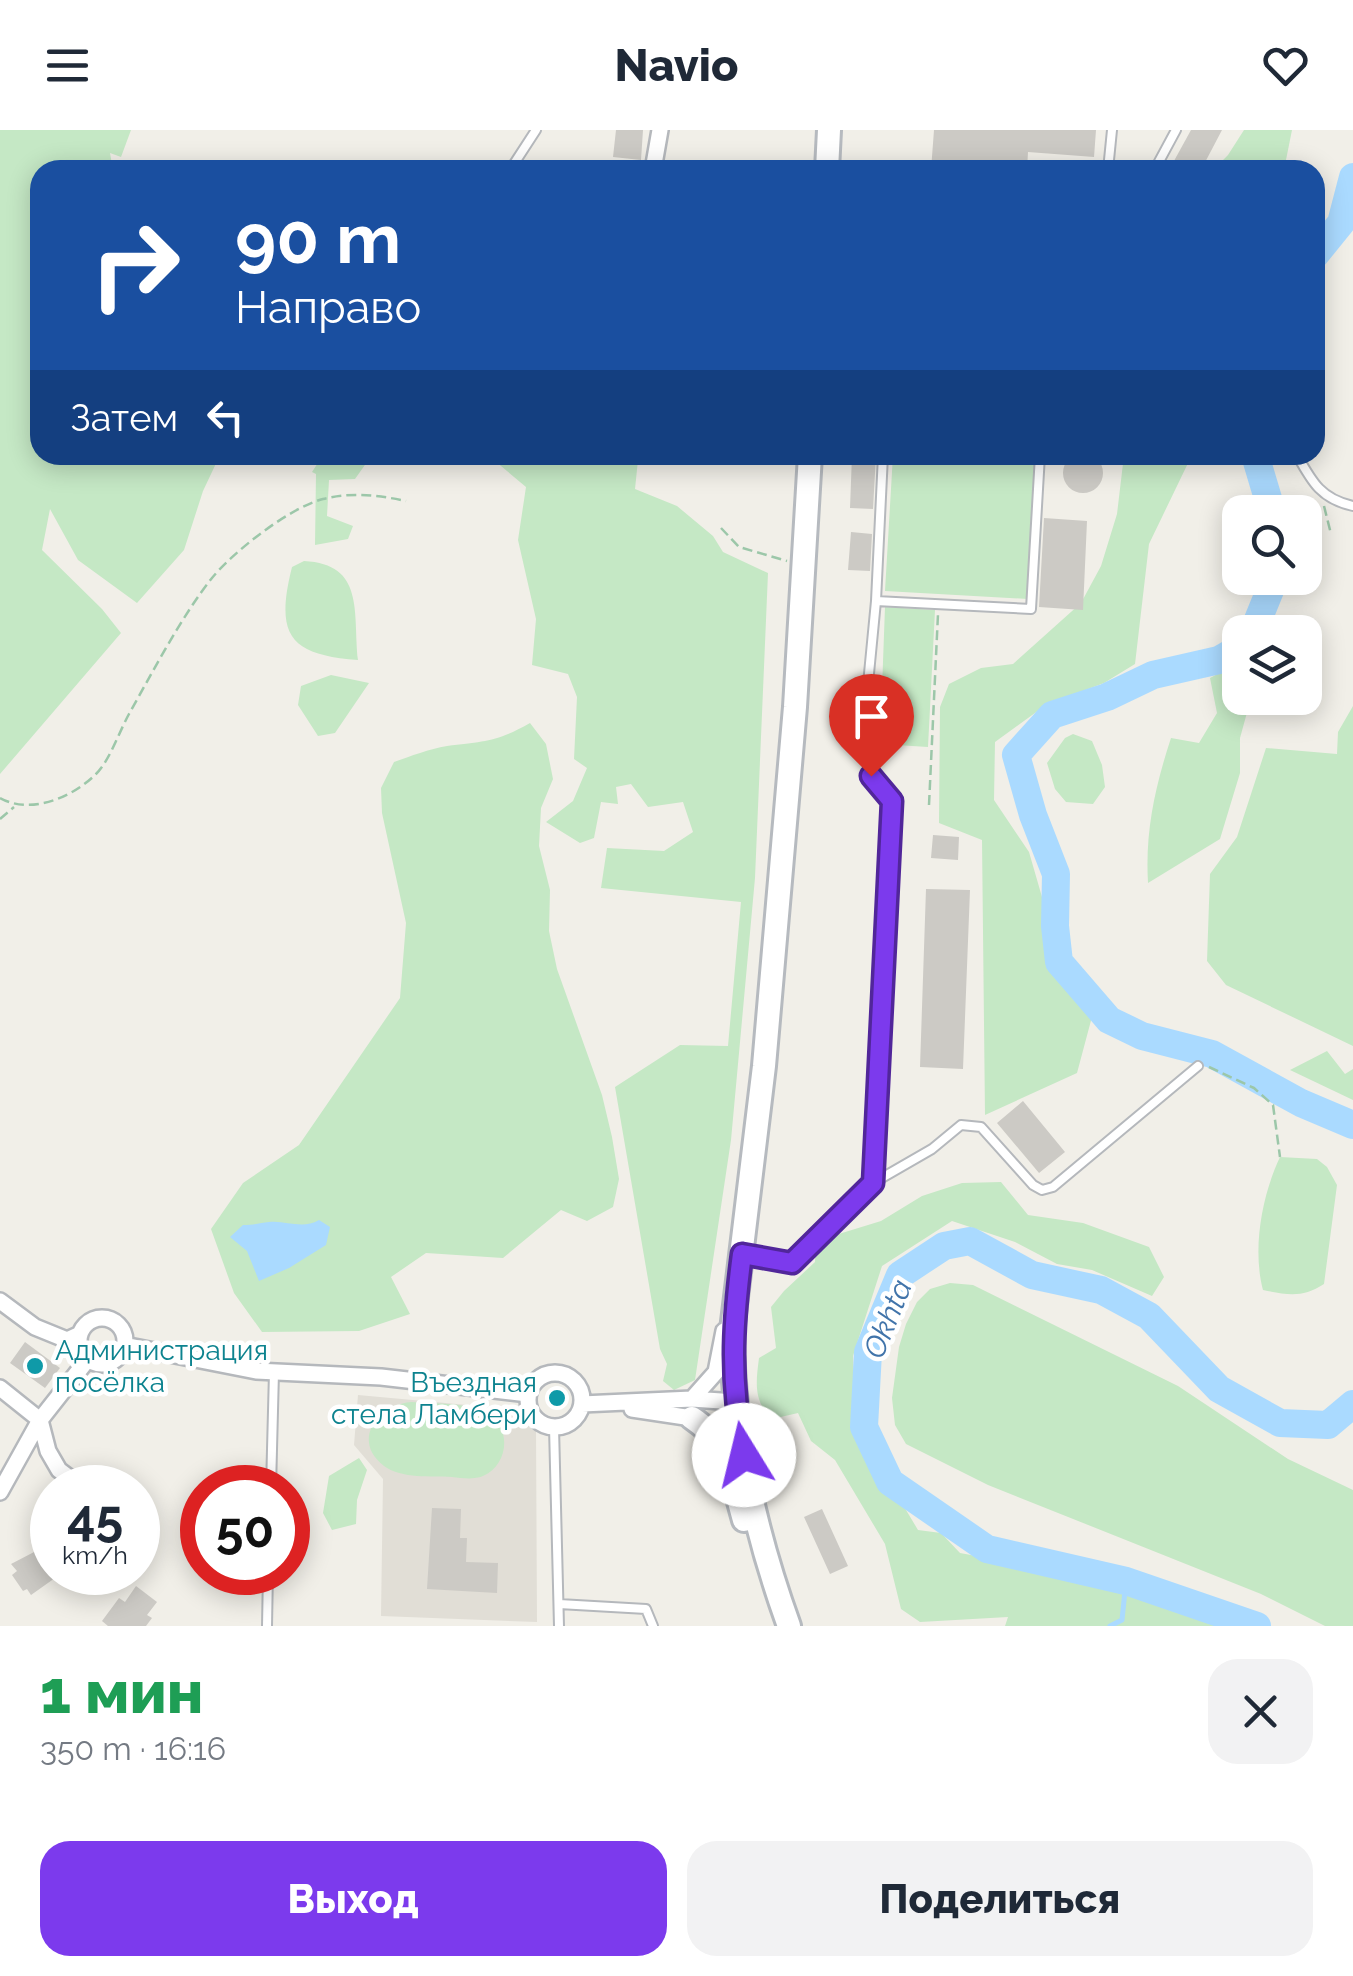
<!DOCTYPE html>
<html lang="ru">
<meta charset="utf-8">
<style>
:root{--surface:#fff;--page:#f2f2f3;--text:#1f2937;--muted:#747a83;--accent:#7c3aed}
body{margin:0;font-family:Raleway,sans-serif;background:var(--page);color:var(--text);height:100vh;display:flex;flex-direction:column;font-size:38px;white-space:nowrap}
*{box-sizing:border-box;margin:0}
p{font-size:32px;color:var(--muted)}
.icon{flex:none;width:55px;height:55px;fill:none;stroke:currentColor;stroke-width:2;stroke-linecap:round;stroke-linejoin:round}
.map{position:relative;height:1496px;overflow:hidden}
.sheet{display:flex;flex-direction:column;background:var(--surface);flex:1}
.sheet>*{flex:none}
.hud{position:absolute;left:30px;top:30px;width:1295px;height:305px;border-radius:30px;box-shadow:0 5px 25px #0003;background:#1a4fa0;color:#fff;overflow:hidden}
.controls{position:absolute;left:1222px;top:365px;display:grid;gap:20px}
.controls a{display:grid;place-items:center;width:100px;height:100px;border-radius:20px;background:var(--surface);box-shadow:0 5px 25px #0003;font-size:50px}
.speed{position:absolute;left:30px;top:1335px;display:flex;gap:20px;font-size:50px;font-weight:700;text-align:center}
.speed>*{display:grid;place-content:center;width:130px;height:130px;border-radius:50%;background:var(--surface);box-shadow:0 5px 25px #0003;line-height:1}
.speed small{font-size:25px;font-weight:400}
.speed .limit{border:15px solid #d22;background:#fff;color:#111}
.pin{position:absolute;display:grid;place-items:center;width:85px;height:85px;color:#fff;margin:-102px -42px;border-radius:50% 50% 50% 0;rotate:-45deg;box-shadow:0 0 10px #0007}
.pin .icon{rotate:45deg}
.me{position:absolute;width:110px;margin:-55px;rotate:351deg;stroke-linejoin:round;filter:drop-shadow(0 0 8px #0008)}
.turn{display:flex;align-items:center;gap:35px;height:210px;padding:0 40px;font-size:45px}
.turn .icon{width:130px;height:130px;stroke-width:2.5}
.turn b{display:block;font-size:70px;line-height:85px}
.then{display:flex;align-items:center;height:95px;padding:0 40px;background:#0003;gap:20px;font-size:38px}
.round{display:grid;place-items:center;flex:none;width:105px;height:105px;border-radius:30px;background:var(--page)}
.overview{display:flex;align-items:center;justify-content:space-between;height:170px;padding:0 40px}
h1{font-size:60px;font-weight:800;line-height:75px;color:#1e9e55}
.action{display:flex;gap:20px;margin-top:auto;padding:20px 40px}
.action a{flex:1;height:115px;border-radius:30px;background:var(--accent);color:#fff;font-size:40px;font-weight:800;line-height:115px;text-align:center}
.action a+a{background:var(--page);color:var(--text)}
header{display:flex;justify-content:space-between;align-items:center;height:130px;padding:0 40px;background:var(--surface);font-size:45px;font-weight:800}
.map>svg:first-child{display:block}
.education{fill:#e1ded6}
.green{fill:#c5e8c5}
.water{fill:#aadaff}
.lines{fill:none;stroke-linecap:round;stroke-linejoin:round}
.stream{stroke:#aadaff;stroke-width:5}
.river{stroke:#aadaff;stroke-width:28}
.building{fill:#cccac5}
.lane-casing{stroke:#b5b8bc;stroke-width:12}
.street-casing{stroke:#b5b8bc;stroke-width:20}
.secondary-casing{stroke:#b6babf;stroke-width:28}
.path{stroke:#9cc7a9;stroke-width:2.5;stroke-dasharray:10 5;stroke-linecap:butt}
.lane{stroke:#fff;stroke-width:8}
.street{stroke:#fff;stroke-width:15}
.secondary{stroke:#fff;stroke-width:22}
.route-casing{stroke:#51269a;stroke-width:25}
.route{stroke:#7c3aed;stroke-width:18}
.culture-dot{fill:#0f9aa8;stroke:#fff;stroke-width:4}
.labels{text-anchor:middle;stroke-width:9;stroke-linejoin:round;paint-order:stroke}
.culture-label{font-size:28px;fill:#0d838f;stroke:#fff;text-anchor:start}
.water-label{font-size:30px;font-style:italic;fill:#4174aa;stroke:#fff}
</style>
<header><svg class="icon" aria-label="menu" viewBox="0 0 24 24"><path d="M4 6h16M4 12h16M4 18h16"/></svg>Navio<svg class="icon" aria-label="heart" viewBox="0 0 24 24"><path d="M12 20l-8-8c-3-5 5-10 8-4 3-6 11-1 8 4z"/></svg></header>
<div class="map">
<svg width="1353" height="1496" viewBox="0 0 1353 1496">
<rect width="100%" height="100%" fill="#f1efe8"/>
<!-- education -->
<path class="education" d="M 358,1265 L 500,1278 L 536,1299 L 537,1492 L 381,1486 L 383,1349 L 354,1315 Z"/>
<!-- green -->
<path class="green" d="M 0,0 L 131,0 L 121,27 L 110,23 L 113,40 L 40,40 L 40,325 L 220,325 L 203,361 L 184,420 L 137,473 L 78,430 L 50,379 L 42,420 L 102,479 L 121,503 L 0,644 Z
M 1244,0 L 1292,0 L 1284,40 L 1213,40 L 1228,25 Z
M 323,325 L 372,325 L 355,349 L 329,350 L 327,386 L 353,396 L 348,409 L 315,415 L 316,344 L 312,342 Z
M 497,325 L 631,325 L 638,330 L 635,359 L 677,376 L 713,406 L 723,422 L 768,443 L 755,748 L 738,934 L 731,1010 L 695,1250 L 674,1260 L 663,1251 L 667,1234 L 660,1219 L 615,957 L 680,915 L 728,916 L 741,772 L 601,758 L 607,718 L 664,721 L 693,702 L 683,672 L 648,677 L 631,654 L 616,657 L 618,674 L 601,672 L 594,708 L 580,713 L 546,692 L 573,671 L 587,638 L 574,629 L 577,567 L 568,544 L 532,535 L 536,489 L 518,410 L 526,357 L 495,331 Z
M 893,325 L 1035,325 L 1028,469 L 885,461 Z
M 1124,325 L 1189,325 L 1190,329 L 1149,414 L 1135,534 L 1104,553 L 1046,575 L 995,612 L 994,670 L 1029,722 L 1044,774 L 1051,833 L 1093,883 L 1077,943 L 985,985 L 982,710 L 939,693 L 940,577 L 949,554 L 981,538 L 1013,534 L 1081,473 L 1101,436 L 1117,384 Z
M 304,431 C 365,434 353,482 358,530 C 289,525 275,505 292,437 Z
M 885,477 L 935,480 L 928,617 L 880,614 Z
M 1240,532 L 1240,568 L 1251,568 L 1240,608 L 1240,643 L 1220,709 L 1148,753 C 1145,701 1155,657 1171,608 L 1199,613 L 1217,583 L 1210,548 Z
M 331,545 L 369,553 L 335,603 L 318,606 L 298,575 L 301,556 Z
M 1353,576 L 1353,916 L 1226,855 L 1207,831 L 1210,744 L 1237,707 L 1266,618 L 1337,624 L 1338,602 Z
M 530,593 L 546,614 L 553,649 L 541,678 L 539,716 L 550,760 L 549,801 L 557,839 L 602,965 L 612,1007 L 619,1049 L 613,1077 L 587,1091 L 561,1080 L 503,1128 L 426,1123 L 391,1147 L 410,1184 L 359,1201 L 262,1202 L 234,1163 L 211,1099 L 243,1053 L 299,1015 L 400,868 L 406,793 L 382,683 L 381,658 L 394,632 C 411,626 429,619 447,616 C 484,611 495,613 530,593 Z
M 1073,604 L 1092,611 L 1102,635 L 1105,657 L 1093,674 L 1066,672 L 1055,659 L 1047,633 L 1065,608 Z
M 1327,921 L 1345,944 L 1353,939 L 1353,970 L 1290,940 Z
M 1280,1027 L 1317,1029 L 1327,1037 L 1337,1055 L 1324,1154 C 1303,1168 1287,1165 1263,1160 C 1252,1119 1262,1065 1280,1027 Z
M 1001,1052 L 1028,1085 L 1083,1093 L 1149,1117 L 1164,1147 L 1152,1166 L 1092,1140 L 1057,1134 L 1015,1112 L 952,1091 L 882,1136 L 853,1226 L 856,1298 L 879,1348 L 903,1375 L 918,1400 L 941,1403 L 960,1423 L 1112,1451 L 1244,1496 L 1005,1496 L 1008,1487 L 920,1492 L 901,1479 L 885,1414 L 835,1330 L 811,1311 L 798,1283 L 772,1289 C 753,1271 756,1252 759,1228 L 776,1218 L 771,1177 L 784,1161 L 815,1132 L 816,1111 L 881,1091 L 922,1066 L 962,1053 Z
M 950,1153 L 973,1155 L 1178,1256 L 1288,1329 L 1353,1360 L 1353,1496 L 1325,1496 L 1261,1464 L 988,1355 L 906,1314 L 895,1295 L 892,1268 L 899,1217 L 906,1194 L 917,1172 L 930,1159 Z
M 411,1272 C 433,1274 467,1272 487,1283 C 512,1297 509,1335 483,1346 C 473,1350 462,1348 452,1347 C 431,1346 402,1349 384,1336 C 351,1311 377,1275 411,1272 Z
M 359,1328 L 367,1340 L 357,1370 L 356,1394 L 332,1400 L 323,1383 L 329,1346 Z"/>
<!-- water -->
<path class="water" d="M 319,1090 L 330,1097 L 326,1115 L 289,1138 L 259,1151 L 247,1121 L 230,1107 L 243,1095 C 253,1095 260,1093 269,1092 C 286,1090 302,1100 319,1090 Z"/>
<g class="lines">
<!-- stream -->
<path class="stream" d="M 1110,1496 L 1122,1490 L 1126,1451"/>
<!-- river -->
<path class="river" d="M 1315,125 L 1341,93 L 1353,47
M 1255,325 L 1272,382
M 1253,502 L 1275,448
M 1240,518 L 1219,530 L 1153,545 L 1107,567 L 1052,585 L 1016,625 L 1033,685 L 1056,744 L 1055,796 L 1059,832 L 1109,890 L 1142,906 L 1212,924 L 1301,973 L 1353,995
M 1257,1496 L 1126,1451 L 987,1419 L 890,1352 L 864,1297 L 868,1222 L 900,1145 L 944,1116 L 970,1111 L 1032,1145 L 1101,1160 L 1149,1186 L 1219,1259 L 1280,1293 L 1328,1295 L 1353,1274"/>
</g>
<!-- building -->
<path class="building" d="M 616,0 L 643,0 L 641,30 L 613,27 Z
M 934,0 L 1096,0 L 1094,27 L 1028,22 L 1027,40 L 931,40 Z
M 1191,0 L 1222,0 L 1201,40 L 1169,40 Z
M1063 343a20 20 0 1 1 40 0a20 20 0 1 1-40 0Z
M 852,325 L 876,325 L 873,379 L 850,378 Z
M 1044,388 L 1087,391 L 1083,480 L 1039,477 Z
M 851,402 L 872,404 L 870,441 L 848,440 Z
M 933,705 L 959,707 L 958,730 L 931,728 Z
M 926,759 L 970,760 L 963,939 L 920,937 Z
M 1023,971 L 1065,1022 L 1039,1043 L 997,993 Z
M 25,1212 L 60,1238 L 45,1258 L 10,1233 Z
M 432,1378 L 461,1379 L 460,1408 L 467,1408 L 466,1432 L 498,1433 L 497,1463 L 427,1459 Z
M 822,1379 L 848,1436 L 830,1444 L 804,1387 Z
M 36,1421 L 40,1427 L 44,1424 L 55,1448 L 31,1465 L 27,1459 L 23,1461 L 12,1445 L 17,1441 L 11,1434 Z
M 136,1456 L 157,1472 L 147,1485 L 152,1488 L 146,1496 L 108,1496 L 102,1491 L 119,1468 L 125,1472 Z"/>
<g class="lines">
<!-- lane casing -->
<g class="lane-casing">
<path id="lane" d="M 1108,39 L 1155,39 L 1176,0
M 510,40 L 536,0
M 1108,40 L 1112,0
M 883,325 L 876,471 L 1031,479 L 1040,325
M 1297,325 C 1312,352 1321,369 1353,376
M 873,1053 L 892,671 L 871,646 L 865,585 L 876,471
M 746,1124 L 793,1133 L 873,1053 L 932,1019 L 961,995 L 981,997 L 1033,1055 L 1042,1060 L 1053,1057 L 1198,936
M 554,1297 L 559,1496
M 271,1358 L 274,1242
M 559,1474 L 646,1479 L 653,1496
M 267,1496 L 268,1442"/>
</g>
<!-- street casing -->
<g class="street-casing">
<path id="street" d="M 653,40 L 660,0
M 0,1171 L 35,1197 L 67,1210 L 80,1204
M79 1211a23 23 0 1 1 46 0a23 23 0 1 1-46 0Z
M 124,1215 L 256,1241 L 381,1247 L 528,1264
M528 1270a27 27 0 1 1 54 0a27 27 0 1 1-54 0Z
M 0,1258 L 40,1290 L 48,1321 L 59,1340 L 83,1358
M 692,1269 L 716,1242 L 724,1201
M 582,1274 L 692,1269 L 721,1271 L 736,1280
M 632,1279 L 692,1288
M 0,1362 L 40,1290 L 88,1229"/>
</g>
<!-- secondary casing -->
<g class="secondary-casing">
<path id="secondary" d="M 827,40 L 829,0
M 692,1288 C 727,1310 733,1352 744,1390
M 789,1496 C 755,1402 732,1300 732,1200 L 764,936 L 795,577 L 810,325"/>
</g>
<!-- path -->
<path class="path" d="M 1324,376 L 1331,404
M 721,398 L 739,417 L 787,431
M 0,668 C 30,685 72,668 96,644 C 110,630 119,602 129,584 C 152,543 183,484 212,448 C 234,421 289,378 323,369 C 351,362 378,365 406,371
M 929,675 L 938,484
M 0,689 L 14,677
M 1209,937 L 1254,958 L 1273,975 L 1280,1027"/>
<!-- lane -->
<use href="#lane" class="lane"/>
<!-- street -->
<use href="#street" class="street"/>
<!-- secondary -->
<use href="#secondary" class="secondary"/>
</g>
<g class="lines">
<!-- route casing -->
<g class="route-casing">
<path id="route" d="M 744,1325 C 730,1249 732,1200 742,1124 L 792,1133 L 873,1053 L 892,671 L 871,646"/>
</g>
<!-- route -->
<use href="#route" class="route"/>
</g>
<!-- markers -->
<g class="culture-dot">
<circle cx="35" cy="1236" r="10"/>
<circle cx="557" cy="1268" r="10"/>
</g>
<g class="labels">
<!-- culture labels -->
<g class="culture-label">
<text x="55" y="1230">Администрация<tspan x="55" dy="32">посёлка</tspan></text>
<text x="537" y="1262" text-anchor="end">Въездная<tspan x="537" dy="32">стела Ламбери</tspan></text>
</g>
<!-- water labels -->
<g class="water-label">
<text transform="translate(888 1189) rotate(-68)" y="10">Okhta</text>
</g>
</g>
</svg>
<div class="controls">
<a><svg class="icon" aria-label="search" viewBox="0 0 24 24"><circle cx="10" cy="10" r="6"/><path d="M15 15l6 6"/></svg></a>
<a><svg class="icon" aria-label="layers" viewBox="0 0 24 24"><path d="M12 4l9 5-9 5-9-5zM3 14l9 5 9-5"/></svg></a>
</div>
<div class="speed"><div>45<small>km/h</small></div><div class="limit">50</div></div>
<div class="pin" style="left:871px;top:646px;background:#d93025"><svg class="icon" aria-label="arrive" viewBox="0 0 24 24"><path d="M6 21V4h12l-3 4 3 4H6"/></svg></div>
<svg class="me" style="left:744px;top:1325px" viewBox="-20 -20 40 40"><circle r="19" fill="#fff"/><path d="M0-13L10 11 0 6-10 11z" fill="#7c3aed"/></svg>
<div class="hud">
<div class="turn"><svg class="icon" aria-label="right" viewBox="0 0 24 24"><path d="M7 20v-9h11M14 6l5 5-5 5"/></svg><div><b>90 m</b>Направо</div></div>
<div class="then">Затем<svg class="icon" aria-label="left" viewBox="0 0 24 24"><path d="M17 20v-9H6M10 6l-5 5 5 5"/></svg></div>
</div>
</div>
<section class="sheet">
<div class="overview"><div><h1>1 мин</h1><p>350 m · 16:16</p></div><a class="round"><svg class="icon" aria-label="close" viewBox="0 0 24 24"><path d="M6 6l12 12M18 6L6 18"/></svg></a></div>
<div class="action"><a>Выход</a><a>Поделиться</a></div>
</section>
